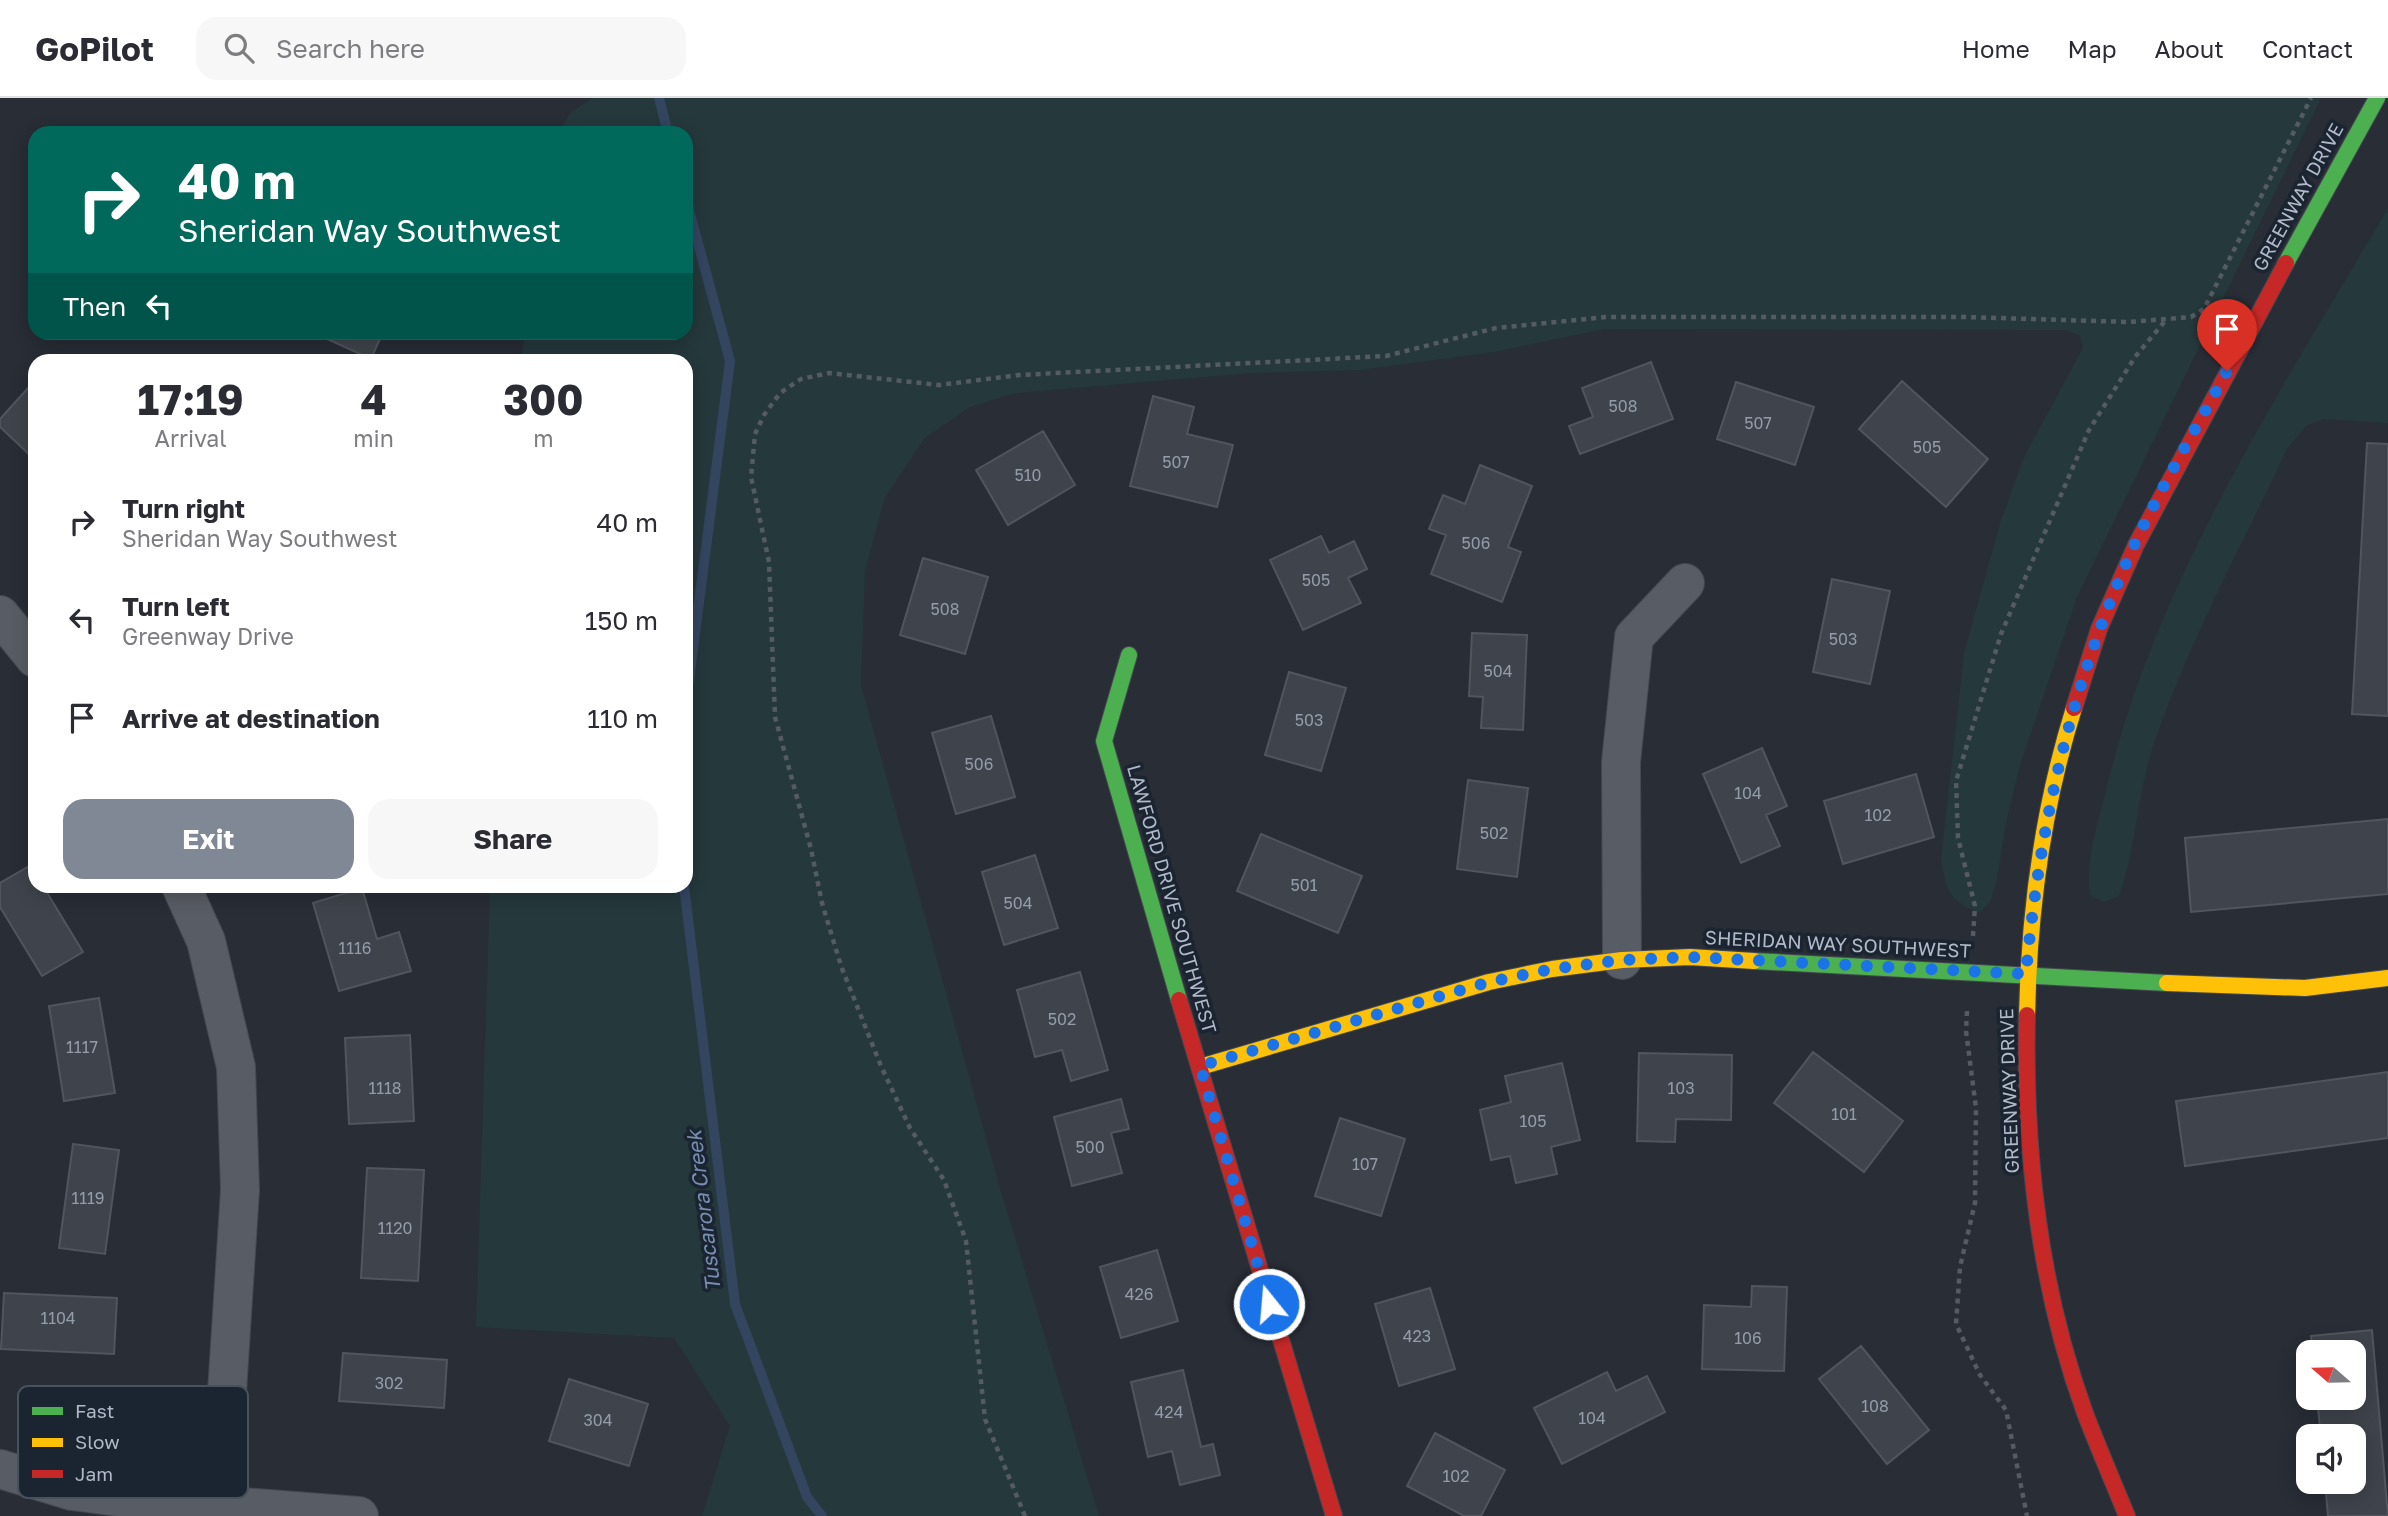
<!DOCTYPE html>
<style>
:root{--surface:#fff;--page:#f7f7f7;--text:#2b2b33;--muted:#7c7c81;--line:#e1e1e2;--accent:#818895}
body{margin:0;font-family:"Golos Text",sans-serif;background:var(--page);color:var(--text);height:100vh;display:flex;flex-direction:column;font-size:26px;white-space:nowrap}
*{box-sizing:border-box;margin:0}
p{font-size:23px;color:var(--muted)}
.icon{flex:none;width:38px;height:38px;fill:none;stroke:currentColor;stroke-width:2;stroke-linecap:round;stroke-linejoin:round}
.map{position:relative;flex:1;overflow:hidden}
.details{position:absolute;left:28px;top:256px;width:665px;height:539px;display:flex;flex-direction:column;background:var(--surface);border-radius:21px;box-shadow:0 4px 18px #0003}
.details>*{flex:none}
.guide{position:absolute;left:28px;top:28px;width:665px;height:214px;border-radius:21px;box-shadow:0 4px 18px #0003;background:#00695c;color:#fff;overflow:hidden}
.needle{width:46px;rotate:290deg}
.fabs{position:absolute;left:2296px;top:1242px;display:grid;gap:14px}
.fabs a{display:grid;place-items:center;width:70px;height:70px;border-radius:14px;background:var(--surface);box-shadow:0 4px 18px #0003;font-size:35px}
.pin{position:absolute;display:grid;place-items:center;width:60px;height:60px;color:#fff;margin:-72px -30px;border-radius:50% 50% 50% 0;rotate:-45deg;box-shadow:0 0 7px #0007}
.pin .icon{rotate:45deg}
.me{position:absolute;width:77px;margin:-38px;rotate:343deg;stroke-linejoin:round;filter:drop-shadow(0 0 5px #0008)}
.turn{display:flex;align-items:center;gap:24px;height:147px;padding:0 35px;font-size:32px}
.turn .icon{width:91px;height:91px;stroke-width:2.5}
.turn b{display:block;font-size:49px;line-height:60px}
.then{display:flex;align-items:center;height:66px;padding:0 35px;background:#0003;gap:14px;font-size:26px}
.eta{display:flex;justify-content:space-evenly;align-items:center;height:119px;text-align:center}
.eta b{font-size:42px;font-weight:700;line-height:49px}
.primary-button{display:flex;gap:14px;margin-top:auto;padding:14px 35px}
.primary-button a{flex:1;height:80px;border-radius:21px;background:var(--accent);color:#fff;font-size:28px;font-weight:700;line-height:80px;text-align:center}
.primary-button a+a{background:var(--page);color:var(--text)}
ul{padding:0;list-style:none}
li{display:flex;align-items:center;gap:21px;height:98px;padding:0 35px}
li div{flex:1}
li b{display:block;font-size:26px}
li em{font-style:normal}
header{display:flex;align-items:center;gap:42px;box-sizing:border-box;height:98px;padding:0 35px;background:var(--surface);border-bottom:2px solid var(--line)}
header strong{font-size:33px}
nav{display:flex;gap:38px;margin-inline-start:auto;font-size:24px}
.search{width:490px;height:63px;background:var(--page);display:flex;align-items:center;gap:18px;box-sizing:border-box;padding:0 24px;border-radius:21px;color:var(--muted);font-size:26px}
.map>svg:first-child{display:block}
.green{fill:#25383c}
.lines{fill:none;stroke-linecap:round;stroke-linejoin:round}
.stream{stroke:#344560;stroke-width:10}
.building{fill:#3f444c;stroke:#50555e;stroke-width:2}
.street-casing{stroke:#44484f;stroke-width:40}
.fast-casing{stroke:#44484f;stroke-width:18}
.slow-casing{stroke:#44484f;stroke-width:18}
.jam-casing{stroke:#44484f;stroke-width:18}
.path{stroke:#555b62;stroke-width:4.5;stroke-dasharray:5 5;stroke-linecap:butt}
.street{stroke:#585c64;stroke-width:38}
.fast{stroke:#4caf50;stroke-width:16}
.slow{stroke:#ffc107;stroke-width:16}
.jam{stroke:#c62828;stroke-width:16}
.route{stroke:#1a73e8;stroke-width:12;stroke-dasharray:0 21.6}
.labels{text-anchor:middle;stroke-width:7;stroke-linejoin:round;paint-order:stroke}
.number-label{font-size:16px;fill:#949ca9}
.street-label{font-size:19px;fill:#b1b9c8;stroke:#1b2431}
.water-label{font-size:21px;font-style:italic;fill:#788eb1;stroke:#1b2431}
.key{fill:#1b2431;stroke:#48515e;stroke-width:2}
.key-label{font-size:19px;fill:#b1b9c8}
</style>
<header>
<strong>GoPilot</strong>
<div class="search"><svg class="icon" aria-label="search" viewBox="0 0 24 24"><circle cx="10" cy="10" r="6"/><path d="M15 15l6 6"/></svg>Search here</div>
<nav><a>Home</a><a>Map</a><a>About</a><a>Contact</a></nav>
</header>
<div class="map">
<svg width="2388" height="1418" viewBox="0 0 2388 1418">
<rect width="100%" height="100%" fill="#282d36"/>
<!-- green -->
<path class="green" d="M 593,0 L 2321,0 L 2077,499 L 2020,667 L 2006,725 L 1996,787 L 1989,805 L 1979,815 C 1947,801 1947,794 1941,761 L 1964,555 L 2001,422 L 2025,357 L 2083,250 L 2080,237 L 2064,232 L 1605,231 L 1494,254 L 1360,272 L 1252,275 L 1015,295 L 970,309 L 925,340 L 885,399 L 865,473 L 861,587 L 999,1087 L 1099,1418 L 702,1418 L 730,1328 L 674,1240 L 476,1229 L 490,788 L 686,788 L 686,262 L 522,262 L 524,235 L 686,234 L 686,35 L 558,35 L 570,15 Z
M 2388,110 L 2388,325 L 2323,321 L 2306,328 L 2287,351 C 2242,448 2185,551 2152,652 C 2137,699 2136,751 2119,798 L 2104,804 L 2090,797 C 2085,763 2098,725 2106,692 C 2157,480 2279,296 2388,110 Z"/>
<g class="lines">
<!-- stream -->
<path class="stream" d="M 659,0 L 668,35
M 686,101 L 730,263 L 686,605
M 684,788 L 735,1206 L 807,1399 L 822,1418"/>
</g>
<!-- building -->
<path class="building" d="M 312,234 L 383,234 L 371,261 Z
M 1651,264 L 1673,321 L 1580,356 L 1569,328 L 1593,319 L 1582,290 Z
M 1902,283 L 1988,361 L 1946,409 L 1859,331 Z
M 1736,284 L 1814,309 L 1795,367 L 1717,341 Z
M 29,289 L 35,294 L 35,362 L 0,329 L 0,321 Z
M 1153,298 L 1194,309 L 1187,336 L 1233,347 L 1217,409 L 1130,388 Z
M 1043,333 L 1075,387 L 1008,427 L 976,372 Z
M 2367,345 L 2388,346 L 2388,618 L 2352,616 Z
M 1480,367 L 1532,388 L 1508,449 L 1521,454 L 1502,504 L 1431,476 L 1446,437 L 1429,431 L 1443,397 L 1465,406 Z
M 1321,438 L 1329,455 L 1354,443 L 1367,471 L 1348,480 L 1361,505 L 1303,532 L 1270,462 Z
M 923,460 L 988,479 L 965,556 L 900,537 Z
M 1832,481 L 1890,493 L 1870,586 L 1813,574 Z
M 1472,535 L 1527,537 L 1523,632 L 1481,630 L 1483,599 L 1469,598 Z
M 1289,574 L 1346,590 L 1321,673 L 1265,657 Z
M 991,618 L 1015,699 L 956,716 L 932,635 Z
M 1762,650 L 1787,708 L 1766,717 L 1780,748 L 1741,765 L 1703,676 Z
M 1916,676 L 1934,739 L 1843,766 L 1824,703 Z
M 1468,682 L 1528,690 L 1517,779 L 1457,771 Z
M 2388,721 L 2388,796 L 2191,814 L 2185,740 Z
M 1261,736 L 1362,778 L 1338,835 L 1237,793 Z
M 1035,757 L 1058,830 L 1004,847 L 982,774 Z
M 31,767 L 35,774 L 35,788 L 43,788 L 83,854 L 42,878 L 0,809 L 0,785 Z
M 362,790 L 377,841 L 399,834 L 411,873 L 339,893 L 313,805 Z
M 1080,874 L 1108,972 L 1071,983 L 1062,952 L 1035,959 L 1017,892 Z
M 99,900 L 115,995 L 64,1003 L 49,908 Z
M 410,937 L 414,1023 L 349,1026 L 345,940 Z
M 1813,954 L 1903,1023 L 1864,1074 L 1774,1005 Z
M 1639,955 L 1732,957 L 1731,1022 L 1676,1021 L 1675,1044 L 1637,1043 Z
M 1562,965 L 1580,1042 L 1551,1049 L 1557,1076 L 1516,1085 L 1510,1058 L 1491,1062 L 1480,1012 L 1511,1004 L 1505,978 Z
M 2388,974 L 2388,1040 L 2185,1068 L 2176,1003 Z
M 1121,1001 L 1129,1031 L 1111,1035 L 1122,1075 L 1072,1088 L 1054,1019 Z
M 1340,1020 L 1405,1041 L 1381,1118 L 1315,1098 Z
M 73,1046 L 119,1052 L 105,1156 L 59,1150 Z
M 367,1070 L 424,1072 L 418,1183 L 361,1180 Z
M 1157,1152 L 1178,1223 L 1121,1240 L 1100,1169 Z
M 1752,1188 L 1787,1189 L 1784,1273 L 1702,1271 L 1704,1207 L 1751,1209 Z
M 1430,1190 L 1455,1271 L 1399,1288 L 1375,1206 Z
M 4,1195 L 117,1200 L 114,1256 L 1,1251 Z
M 2372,1232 L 2388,1418 L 2328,1418 L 2325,1384 L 2354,1384 L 2354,1339 L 2321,1339 L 2317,1300 L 2354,1300 L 2354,1255 L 2313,1255 L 2311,1238 Z
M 1861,1248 L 1929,1332 L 1887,1366 L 1819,1281 Z
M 343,1255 L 447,1262 L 444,1310 L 339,1303 Z
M 1183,1272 L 1201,1349 L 1213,1346 L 1220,1377 L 1180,1387 L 1172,1353 L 1148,1359 L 1131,1284 Z
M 1607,1274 L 1616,1293 L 1647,1278 L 1665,1314 L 1562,1366 L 1534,1310 Z
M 569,1281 L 648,1306 L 629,1368 L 549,1343 Z
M 1435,1335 L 1505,1372 L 1481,1418 L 1464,1418 L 1407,1388 Z"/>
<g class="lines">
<!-- street casing -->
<g class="street-casing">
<path id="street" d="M 0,517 L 35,560
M 181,788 L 206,843 L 236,969 L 240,1092 L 219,1418
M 1622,862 L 1621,664 L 1634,539 L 1685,485
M 0,1371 L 72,1393 L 126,1400 L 359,1418"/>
</g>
<!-- fast casing -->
<g class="fast-casing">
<path id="fast" d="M 2286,165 L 2377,0
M 1129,557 L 1104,643 L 1179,902
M 1754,863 L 2167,885"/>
</g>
<!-- slow casing -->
<g class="slow-casing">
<path id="slow" d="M 2167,885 L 2305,890 L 2388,880
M 2027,917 C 2029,814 2043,709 2074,610
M 1200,969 L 1489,884 L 1552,871 L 1622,862 L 1690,859 L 1754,863"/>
</g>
<!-- jam casing -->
<g class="jam-casing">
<path id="jam" d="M 2074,610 L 2099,531 L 2136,447 L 2286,165
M 1179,902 L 1334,1418
M 2027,917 C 2024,1050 2039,1189 2085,1315 C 2098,1349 2113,1384 2127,1418"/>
</g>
<!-- path -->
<path class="path" d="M 1973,838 L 1975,808 L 1958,740 L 1956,683 L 2001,536 L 2089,332 L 2135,259 L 2165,223
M 1967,913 L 1966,933 L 1976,1010 L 1975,1105 L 1960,1169 L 1956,1226 L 1980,1277 L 2006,1312 L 2027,1418
M 1025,1418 L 985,1321 L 966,1143 L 944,1082 L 910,1030 L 881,968 L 841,868 L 822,805 L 811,751 L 775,619 L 769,464 L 751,379 L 755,336 L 764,317 L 780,295 L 801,281 L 829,275 L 939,287 L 1019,277 L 1386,258 L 1496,230 L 1605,219 L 1965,219 L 2129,224 L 2191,219 L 2204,211 L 2311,0"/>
<!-- street -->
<use href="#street" class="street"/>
<!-- fast -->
<use href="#fast" class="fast"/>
<!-- slow -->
<use href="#slow" class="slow"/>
<!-- jam -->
<use href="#jam" class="jam"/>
</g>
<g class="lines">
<!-- route -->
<path class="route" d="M 1269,1206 L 1200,968 L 1489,884 L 1552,871 L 1622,862 L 1690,859 L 2026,876 C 2040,723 2072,582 2137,441 C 2164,384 2197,329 2227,273"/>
</g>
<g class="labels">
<!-- number labels -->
<g class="number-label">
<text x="1623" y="314">508</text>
<text x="1758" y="331">507</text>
<text x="1927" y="355">505</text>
<text x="1176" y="370">507</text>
<text x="1028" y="383">510</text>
<text x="1476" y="451">506</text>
<text x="1316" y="488">505</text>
<text x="945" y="517">508</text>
<text x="1843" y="547">503</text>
<text x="1498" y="579">504</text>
<text x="1309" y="628">503</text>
<text x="979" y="672">506</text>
<text x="1748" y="701">104</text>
<text x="1878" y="723">102</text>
<text x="1494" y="741">502</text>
<text x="1304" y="793">501</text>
<text x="1018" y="811">504</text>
<text x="355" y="856">1116</text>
<text x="1062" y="927">502</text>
<text x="82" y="955">1117</text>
<text x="385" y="996">1118</text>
<text x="1681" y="996">103</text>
<text x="1844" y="1022">101</text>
<text x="1533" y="1029">105</text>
<text x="1090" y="1055">500</text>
<text x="1365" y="1072">107</text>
<text x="88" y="1106">1119</text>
<text x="395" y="1136">1120</text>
<text x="1139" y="1202">426</text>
<text x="58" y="1226">1104</text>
<text x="1417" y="1244">423</text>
<text x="1748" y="1246">106</text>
<text x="389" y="1291">302</text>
<text x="1875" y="1314">108</text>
<text x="1169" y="1320">424</text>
<text x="1592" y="1326">104</text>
<text x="598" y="1328">304</text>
<text x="1456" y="1384">102</text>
</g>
<!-- street labels -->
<g class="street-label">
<text transform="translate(2298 99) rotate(-61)" y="7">GREENWAY DRIVE</text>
<text transform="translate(1172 801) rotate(74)" y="7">LAWFORD DRIVE SOUTHWEST</text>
<text transform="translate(1838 846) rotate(3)" y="7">SHERIDAN WAY SOUTHWEST</text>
<text transform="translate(2009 993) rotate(-92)" y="7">GREENWAY DRIVE</text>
</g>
<!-- water labels -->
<g class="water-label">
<text transform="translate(704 1113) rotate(-97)" y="7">Tuscarora Creek</text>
</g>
</g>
<!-- legend -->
<rect x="18" y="1288" width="230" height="112" rx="10" class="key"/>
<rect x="32" y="1309" width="31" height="8" fill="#4caf50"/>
<rect x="32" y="1340" width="31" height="9" fill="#ffc107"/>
<rect x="32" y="1372" width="31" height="8" fill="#c62828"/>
<g class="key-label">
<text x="75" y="1320">Fast</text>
<text x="75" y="1351">Slow</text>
<text x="75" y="1383">Jam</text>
</g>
</svg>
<div class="fabs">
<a><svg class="needle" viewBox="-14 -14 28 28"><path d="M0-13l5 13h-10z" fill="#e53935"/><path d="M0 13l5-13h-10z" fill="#7c7c81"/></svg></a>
<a><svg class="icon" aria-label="sound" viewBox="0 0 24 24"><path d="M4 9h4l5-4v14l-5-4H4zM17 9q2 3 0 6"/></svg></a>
</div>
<div class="pin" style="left:2227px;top:273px;background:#d93025"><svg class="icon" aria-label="arrive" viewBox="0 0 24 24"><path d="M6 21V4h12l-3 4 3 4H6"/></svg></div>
<svg class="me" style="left:1269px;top:1206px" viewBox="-20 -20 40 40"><circle r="17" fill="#1a73e8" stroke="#fff" stroke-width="3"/><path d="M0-11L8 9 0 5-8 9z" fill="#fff"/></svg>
<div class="guide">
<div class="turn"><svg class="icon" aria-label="right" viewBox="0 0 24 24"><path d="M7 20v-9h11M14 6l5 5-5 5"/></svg><div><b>40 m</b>Sheridan Way Southwest</div></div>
<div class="then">Then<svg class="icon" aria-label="left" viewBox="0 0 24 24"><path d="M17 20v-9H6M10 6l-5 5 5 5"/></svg></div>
</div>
<section class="details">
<div class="eta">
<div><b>17:19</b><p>Arrival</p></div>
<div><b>4</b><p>min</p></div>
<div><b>300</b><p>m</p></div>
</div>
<ul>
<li><svg class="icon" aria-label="right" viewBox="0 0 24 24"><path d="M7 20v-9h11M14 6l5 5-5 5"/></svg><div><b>Turn right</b><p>Sheridan Way Southwest</p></div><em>40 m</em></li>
<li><svg class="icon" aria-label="left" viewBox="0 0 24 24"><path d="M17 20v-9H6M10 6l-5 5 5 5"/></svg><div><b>Turn left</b><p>Greenway Drive</p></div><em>150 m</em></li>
<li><svg class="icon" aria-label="arrive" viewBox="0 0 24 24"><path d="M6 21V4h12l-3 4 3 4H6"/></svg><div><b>Arrive at destination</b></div><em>110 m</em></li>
</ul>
<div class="primary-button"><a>Exit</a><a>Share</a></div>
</section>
</div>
